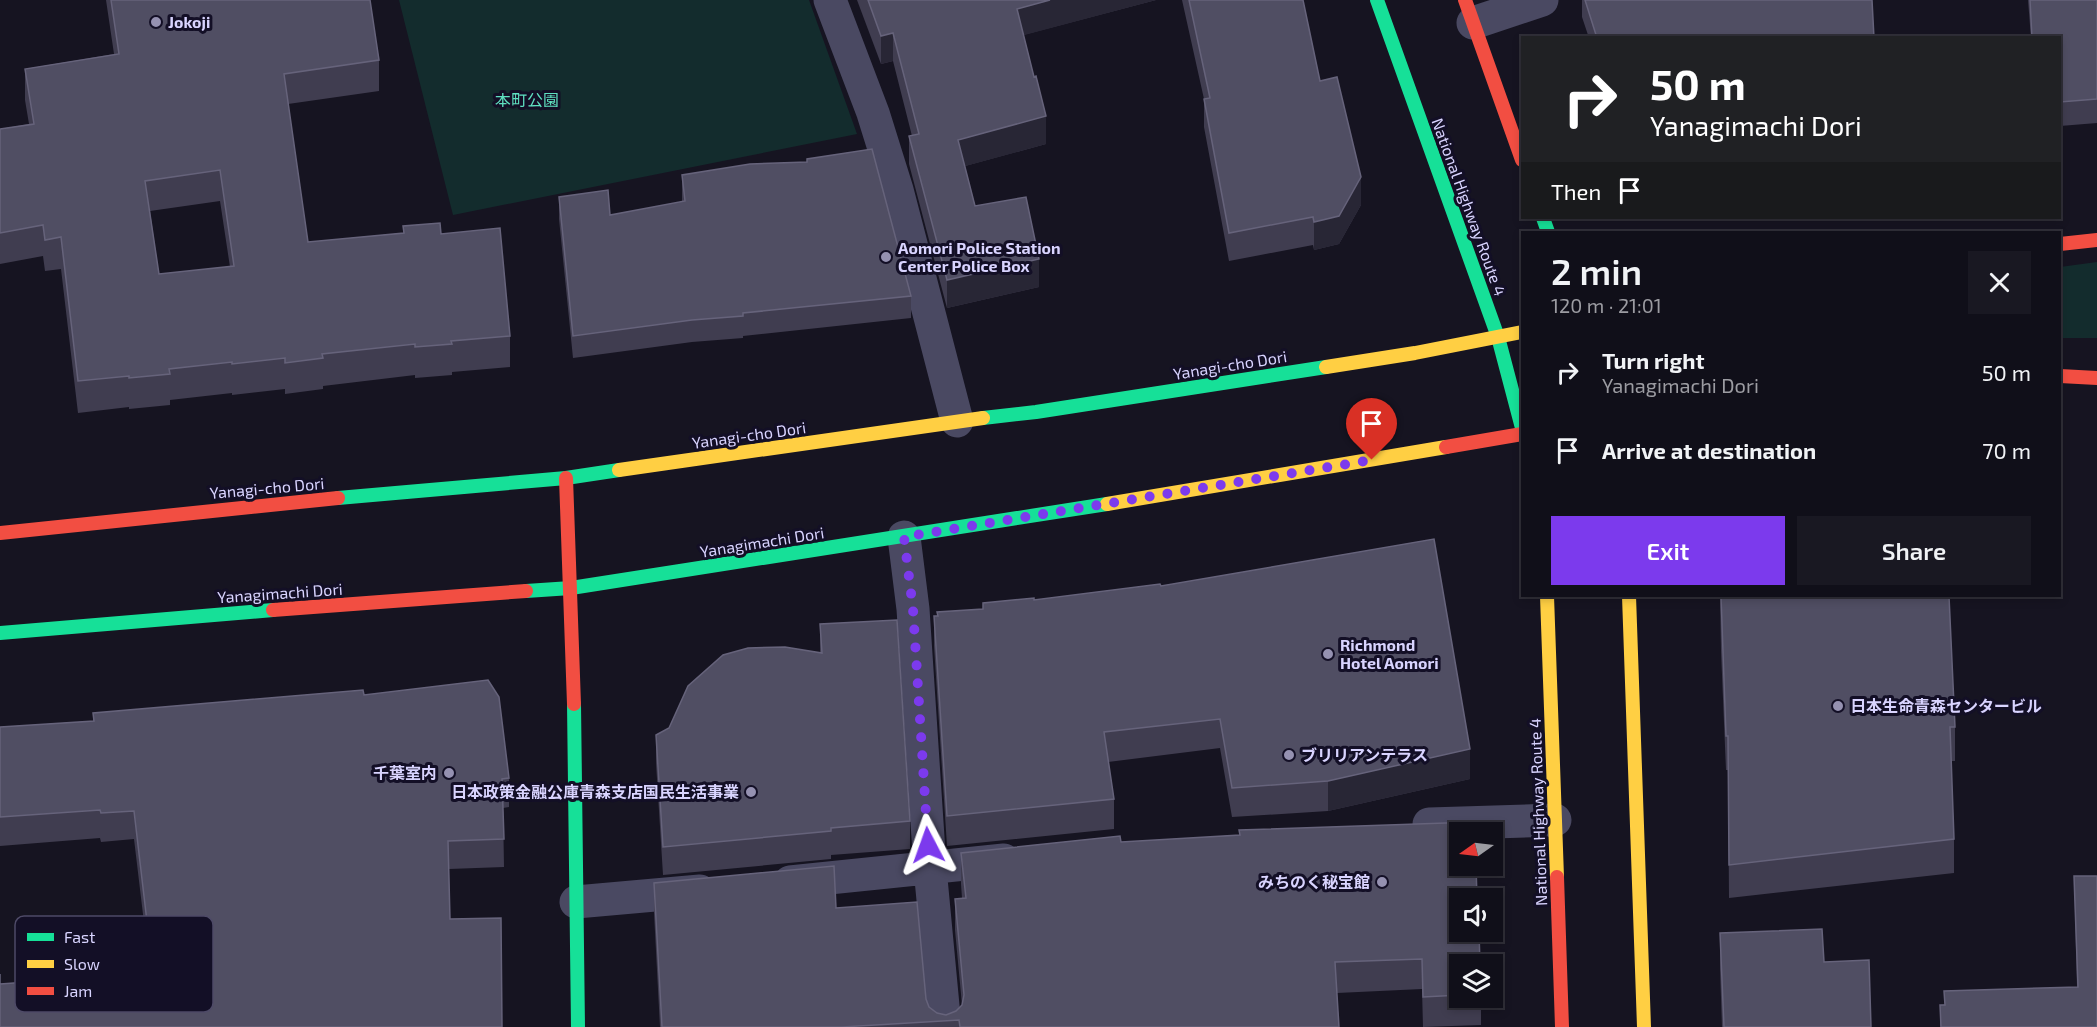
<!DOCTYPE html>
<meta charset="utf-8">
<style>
:root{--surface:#100f19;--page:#191822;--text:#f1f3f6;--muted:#9c9ca2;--line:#302f38;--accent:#7c3aed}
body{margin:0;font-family:"Exo 2","Noto Sans JP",sans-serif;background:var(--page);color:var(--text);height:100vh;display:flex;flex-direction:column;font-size:22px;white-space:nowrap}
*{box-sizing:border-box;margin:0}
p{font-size:20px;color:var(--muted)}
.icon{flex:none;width:33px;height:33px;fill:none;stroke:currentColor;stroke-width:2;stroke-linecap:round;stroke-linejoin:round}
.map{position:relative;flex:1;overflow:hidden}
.details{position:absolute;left:1521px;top:231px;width:540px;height:366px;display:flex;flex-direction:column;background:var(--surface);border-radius:0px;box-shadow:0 3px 9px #0003,0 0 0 2px var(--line)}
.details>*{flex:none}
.guide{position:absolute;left:1521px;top:36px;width:540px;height:183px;border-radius:0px;box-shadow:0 3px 9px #0003,0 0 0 2px var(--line);background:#202124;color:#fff;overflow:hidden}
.needle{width:39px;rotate:256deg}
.fabs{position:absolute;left:1449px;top:822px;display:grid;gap:12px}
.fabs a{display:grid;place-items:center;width:54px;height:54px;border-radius:0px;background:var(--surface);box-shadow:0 3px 9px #0003,0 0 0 2px var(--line);font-size:30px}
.pin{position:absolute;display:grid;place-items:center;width:51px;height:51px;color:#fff;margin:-62px -26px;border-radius:50% 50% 50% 0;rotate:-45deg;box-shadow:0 0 6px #0007}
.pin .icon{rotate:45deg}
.me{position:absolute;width:66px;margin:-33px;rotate:356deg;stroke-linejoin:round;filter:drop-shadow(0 0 4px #0008)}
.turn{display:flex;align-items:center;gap:21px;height:126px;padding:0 30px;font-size:27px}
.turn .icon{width:78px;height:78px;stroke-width:2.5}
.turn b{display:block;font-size:42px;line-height:51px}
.then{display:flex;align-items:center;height:57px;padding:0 30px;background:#0003;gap:12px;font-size:22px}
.round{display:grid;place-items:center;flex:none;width:63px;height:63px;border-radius:0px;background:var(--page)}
.overview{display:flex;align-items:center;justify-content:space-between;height:102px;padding:0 30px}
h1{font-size:36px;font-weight:600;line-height:45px}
.primary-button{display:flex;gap:12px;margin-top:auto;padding:12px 30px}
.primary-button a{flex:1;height:69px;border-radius:0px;background:var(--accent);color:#fff;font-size:24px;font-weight:600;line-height:69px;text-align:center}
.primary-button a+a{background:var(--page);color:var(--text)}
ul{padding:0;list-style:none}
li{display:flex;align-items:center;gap:18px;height:78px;padding:0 30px}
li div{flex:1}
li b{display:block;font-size:22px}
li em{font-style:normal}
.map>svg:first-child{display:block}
.green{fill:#132c2d}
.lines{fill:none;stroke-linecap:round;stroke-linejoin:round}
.street{stroke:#4a4962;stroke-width:33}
.fast{stroke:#16e098;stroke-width:14}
.slow{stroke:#ffcf43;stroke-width:14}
.jam{stroke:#f24e42;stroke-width:14}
.wall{fill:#403d50;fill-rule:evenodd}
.shaded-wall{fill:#282635}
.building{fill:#504e63;stroke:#66637b;stroke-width:1.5;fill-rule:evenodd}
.route{stroke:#7c3aed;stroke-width:10;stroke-dasharray:0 18}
.poi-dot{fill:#9591b1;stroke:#130f26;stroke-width:2}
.labels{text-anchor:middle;stroke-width:6;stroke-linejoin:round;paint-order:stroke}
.poi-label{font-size:16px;font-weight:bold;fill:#d9d4ff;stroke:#130f26;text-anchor:start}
.park-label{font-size:16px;fill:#5fe0c0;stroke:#130f26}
.street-label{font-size:16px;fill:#d9d4ff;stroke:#130f26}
.key{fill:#130f26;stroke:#4e4a67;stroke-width:1.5}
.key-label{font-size:16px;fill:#d9d4ff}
</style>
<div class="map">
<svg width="2097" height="1027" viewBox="0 0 2097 1027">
<rect width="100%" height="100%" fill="#161421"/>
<!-- green -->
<path class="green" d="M 399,0 L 809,0 L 857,134 L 453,215 Z
M 2097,262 L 2097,338 L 2060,338 L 2060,267 Z"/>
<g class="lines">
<!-- street -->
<path class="street" d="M 830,0 L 873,113 L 897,190 L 957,421
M 1473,23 L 1542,0
M 904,537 L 913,609 L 930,868 L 945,1027
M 1429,824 L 1555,820
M 790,882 L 1004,860
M 576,902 L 700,891"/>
<!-- fast -->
<path class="fast" d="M 1377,0 L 1498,337 L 1522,428
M 1543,218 L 1548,232
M 983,418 L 1036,412 L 1326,367
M 338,498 L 566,478 L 619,470
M 526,591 L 571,588 L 1107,504
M 0,633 L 273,610
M 574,704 L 578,1027"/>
<!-- slow -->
<path class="slow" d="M 1326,367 L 1415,353 L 1522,332
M 619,470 L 983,418
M 1107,504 L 1446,447
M 1547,596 L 1557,877
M 1629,596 L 1644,1027"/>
<!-- jam -->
<path class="jam" d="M 1465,0 L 1522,160
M 2060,244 L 2097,240
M 2060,376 L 2097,378
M 1446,447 L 1522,434
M 566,478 L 574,704
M 0,533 L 338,498
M 273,610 L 526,591
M 1557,877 L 1562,1027"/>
</g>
<!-- wall -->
<path class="wall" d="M 106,0 L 370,0 L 379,60 L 379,91 L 288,104 L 308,242 L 403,233 L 403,226 L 441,234 L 510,336 L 510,367 L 452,372 L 452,375 L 415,378 L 415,375 L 323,386 L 323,389 L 285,394 L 285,389 L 232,395 L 232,393 L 170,400 L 170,405 L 129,409 L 129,407 L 78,413 L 61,269 L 45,271 L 43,256 L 0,264 L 0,129 L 29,124 L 25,100 L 25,69 L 114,54 ZM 220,201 L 230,267 L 159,274 L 150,211 Z
M 857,0 L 1156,0 L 1023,35 L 1046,144 L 965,166 L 975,206 L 1039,287 L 947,308 L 909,164 L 909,136 L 912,136 L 893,61 L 881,64 Z
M 1182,0 L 1303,0 L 1320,81 L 1361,205 L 1339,244 L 1314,250 L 1313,245 L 1229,261 L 1204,127 L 1204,99 Z
M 1582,0 L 1872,0 L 1874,38 L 1589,38 L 1582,17 Z
M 2028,0 L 2097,0 L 2097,123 L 2060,126 L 2060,38 L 2031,38 Z
M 682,175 L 911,296 L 911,318 L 743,336 L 743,338 L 692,342 L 573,358 L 559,219 L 559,197 L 610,215 L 682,202 Z
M 1161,586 L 1470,779 L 1328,811 L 1232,817 L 1220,748 L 1108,762 L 1114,799 L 1114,829 L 947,846 L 934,646 L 934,616 L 983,609 L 983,603 L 1034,600 Z
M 1720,596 L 1955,727 L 1955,761 L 1951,761 L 1954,839 L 1954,873 L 1729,898 L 1728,770 L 1726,770 L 1721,651 Z
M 820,624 L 910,821 L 910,849 L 831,855 L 831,859 L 663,875 L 656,763 L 656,735 L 820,652 Z
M 364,695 L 509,778 L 509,807 L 503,808 L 504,867 L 449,869 L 450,919 L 502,1027 L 0,984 L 150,973 L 134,839 L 101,842 L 100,838 L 0,846 L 0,727 L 93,721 L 93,713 Z
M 1239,830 L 1460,964 L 1460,998 L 1481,998 L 1481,1025 L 1423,1027 L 1422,989 L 1337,993 L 1339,1027 L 660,1027 L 654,913 L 654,883 L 836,908 L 926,999 L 929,1007 L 937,1013 L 946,1015 L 956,1011 L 962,1005 L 955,930 L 955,899 L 962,898 L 961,884 L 961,853 L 1239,835 Z
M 2074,876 L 2097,1027 L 1940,1027 L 1940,1005 L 2077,987 Z
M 1720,933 L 1824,962 L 1871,1027 L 1722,1027 L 1720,969 Z"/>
<!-- shaded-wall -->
<path class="shaded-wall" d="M 1050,0 L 1156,0 L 1017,37 L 1017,9 Z
M 893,33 L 893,61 L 881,64 L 881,36 Z
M 1046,116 L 1046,144 L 958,168 L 958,140 Z
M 1361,177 L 1361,205 L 1339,244 L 1314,250 L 1314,222 Z
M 1039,259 L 1039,287 L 947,308 L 947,280 Z
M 1470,749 L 1470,779 L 1328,811 L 1328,781 Z"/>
<!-- building -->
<path class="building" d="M 111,0 L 370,0 L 379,60 L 284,74 L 308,242 L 404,233 L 403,226 L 440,223 L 441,234 L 500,228 L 510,336 L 451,341 L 452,344 L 415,347 L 415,344 L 322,354 L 323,358 L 285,363 L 285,358 L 232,364 L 232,362 L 169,369 L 170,374 L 129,378 L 129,376 L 78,381 L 61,237 L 45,240 L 43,225 L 0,233 L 0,129 L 34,124 L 25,69 L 119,54 ZM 220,170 L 234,266 L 159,274 L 145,181 Z
M 868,0 L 1050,0 L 1017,9 L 1034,77 L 1036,76 L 1046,116 L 958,140 L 975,206 L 1026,197 L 1039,259 L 947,280 L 909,136 L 919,134 L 893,33 L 881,36 Z
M 1189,0 L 1303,0 L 1320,81 L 1337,77 L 1361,177 L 1339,216 L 1314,222 L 1313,217 L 1229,233 L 1204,99 L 1210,98 Z
M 1585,0 L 1872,0 L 1874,38 L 1597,38 Z
M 2030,0 L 2097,0 L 2097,99 L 2060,102 L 2060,38 L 2032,38 Z
M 872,149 L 911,296 L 743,313 L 743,316 L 692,320 L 573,336 L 559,197 L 608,190 L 610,215 L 685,201 L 682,175 L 750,164 L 807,162 L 807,159 Z
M 1434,539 L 1470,749 L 1328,781 L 1232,788 L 1220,719 L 1104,732 L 1114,799 L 947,816 L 934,616 L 938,616 L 937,612 L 983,609 L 983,603 L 1034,598 L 1034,600 L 1160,584 L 1161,586 Z
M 1721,596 L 1949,596 L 1955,727 L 1950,727 L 1954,839 L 1729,865 L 1728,736 L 1726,736 Z
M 897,620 L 910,821 L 831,828 L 831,831 L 663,847 L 656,735 L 669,728 L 688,686 L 723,655 L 748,648 L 785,647 L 822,653 L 820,624 Z
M 488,680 L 499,697 L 509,778 L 502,779 L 504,839 L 448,841 L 450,919 L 501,918 L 502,1027 L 0,1027 L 0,974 L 0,984 L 153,973 L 134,811 L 101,813 L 100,810 L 0,817 L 0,727 L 94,721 L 93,713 L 363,690 L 364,695 Z
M 1475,822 L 1475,832 L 1460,832 L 1460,866 L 1476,866 L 1477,898 L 1460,898 L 1460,932 L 1479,932 L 1480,964 L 1460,964 L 1460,995 L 1423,997 L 1422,959 L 1335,962 L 1339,1027 L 960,1027 L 959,1020 L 842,1027 L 662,1027 L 654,883 L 834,866 L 836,908 L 917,902 L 926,999 L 929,1007 L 937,1013 L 946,1015 L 956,1011 L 962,1005 L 964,995 L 955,899 L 966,898 L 961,853 L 1120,836 L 1121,842 L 1240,835 L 1239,830 Z
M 2074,876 L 2097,876 L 2097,1027 L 1941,1027 L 1940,1005 L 1945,1005 L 1944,991 L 2078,987 Z
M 1822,929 L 1824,962 L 1869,960 L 1871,1027 L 1724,1027 L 1720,933 Z"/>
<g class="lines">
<!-- route -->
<path class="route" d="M 928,845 L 913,609 L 904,537 L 1372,460"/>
</g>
<!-- markers -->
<g class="poi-dot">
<circle cx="156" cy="22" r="6"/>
<circle cx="886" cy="257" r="6"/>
<circle cx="1328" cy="654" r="6"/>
<circle cx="1838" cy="706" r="6"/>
<circle cx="1289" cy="755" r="6"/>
<circle cx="449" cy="773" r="6"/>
<circle cx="751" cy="792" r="6"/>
<circle cx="1382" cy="882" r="6"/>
</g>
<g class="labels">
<!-- poi labels -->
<g class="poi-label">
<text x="168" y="28">Jokoji</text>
<text x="898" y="254">Aomori Police Station<tspan x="898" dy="18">Center Police Box</tspan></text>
<text x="1340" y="651">Richmond<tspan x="1340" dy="18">Hotel Aomori</tspan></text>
<text x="1850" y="712">日本生命青森センタービル</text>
<text x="1301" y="761">ブリリアンテラス</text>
<text x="437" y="779" text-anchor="end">千葉室内</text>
<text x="739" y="798" text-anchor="end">日本政策金融公庫青森支店国民生活事業</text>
<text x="1370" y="888" text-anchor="end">みちのく秘宝館</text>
</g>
<!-- park labels -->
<g class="park-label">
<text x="527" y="106">本町公園</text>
</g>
<!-- street labels -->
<g class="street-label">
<text transform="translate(1469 207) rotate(70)" y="6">National Highway Route 4</text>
<text transform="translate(1230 365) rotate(-9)" y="6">Yanagi-cho Dori</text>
<text transform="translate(749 435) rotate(-8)" y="6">Yanagi-cho Dori</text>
<text transform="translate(267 488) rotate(-5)" y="6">Yanagi-cho Dori</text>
<text transform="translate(762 542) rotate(-9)" y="6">Yanagimachi Dori</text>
<text transform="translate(280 593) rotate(-4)" y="6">Yanagimachi Dori</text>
<text transform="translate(1538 812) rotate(-92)" y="6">National Highway Route 4</text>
</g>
</g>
<!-- legend -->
<rect x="15" y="916" width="198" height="96" rx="9" class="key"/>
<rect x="27" y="933" width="27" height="8" fill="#16e098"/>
<rect x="27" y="960" width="27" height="8" fill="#ffcf43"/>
<rect x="27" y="987" width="27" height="8" fill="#f24e42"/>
<g class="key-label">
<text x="64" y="943">Fast</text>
<text x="64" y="970">Slow</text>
<text x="64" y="997">Jam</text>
</g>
</svg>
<div class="fabs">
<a><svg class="needle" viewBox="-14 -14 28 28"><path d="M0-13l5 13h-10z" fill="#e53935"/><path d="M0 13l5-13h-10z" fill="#9c9ca2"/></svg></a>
<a><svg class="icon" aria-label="sound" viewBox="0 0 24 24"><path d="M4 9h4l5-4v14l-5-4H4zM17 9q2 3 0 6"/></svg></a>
<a><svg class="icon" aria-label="layers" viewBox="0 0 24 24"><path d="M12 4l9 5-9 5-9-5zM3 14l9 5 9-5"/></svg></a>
</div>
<div class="pin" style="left:1372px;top:460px;background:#d93025"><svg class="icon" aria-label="arrive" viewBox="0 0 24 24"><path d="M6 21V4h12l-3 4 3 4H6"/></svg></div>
<svg class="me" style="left:928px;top:845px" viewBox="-20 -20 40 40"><path d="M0-17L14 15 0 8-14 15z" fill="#7c3aed" stroke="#fff" stroke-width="4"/></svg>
<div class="guide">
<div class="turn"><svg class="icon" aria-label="right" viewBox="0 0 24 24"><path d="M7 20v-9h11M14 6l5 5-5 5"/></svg><div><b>50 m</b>Yanagimachi Dori</div></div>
<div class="then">Then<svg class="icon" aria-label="arrive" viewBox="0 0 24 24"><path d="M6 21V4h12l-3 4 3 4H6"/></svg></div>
</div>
<section class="details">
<div class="overview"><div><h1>2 min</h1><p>120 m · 21:01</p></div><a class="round"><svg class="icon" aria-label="close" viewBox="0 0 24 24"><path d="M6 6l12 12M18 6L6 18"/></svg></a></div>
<ul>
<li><svg class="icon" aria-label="right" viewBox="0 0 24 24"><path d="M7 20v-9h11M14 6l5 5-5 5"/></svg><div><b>Turn right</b><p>Yanagimachi Dori</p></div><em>50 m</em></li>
<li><svg class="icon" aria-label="arrive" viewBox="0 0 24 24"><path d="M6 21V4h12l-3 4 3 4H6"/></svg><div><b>Arrive at destination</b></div><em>70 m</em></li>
</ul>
<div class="primary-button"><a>Exit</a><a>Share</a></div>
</section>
</div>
